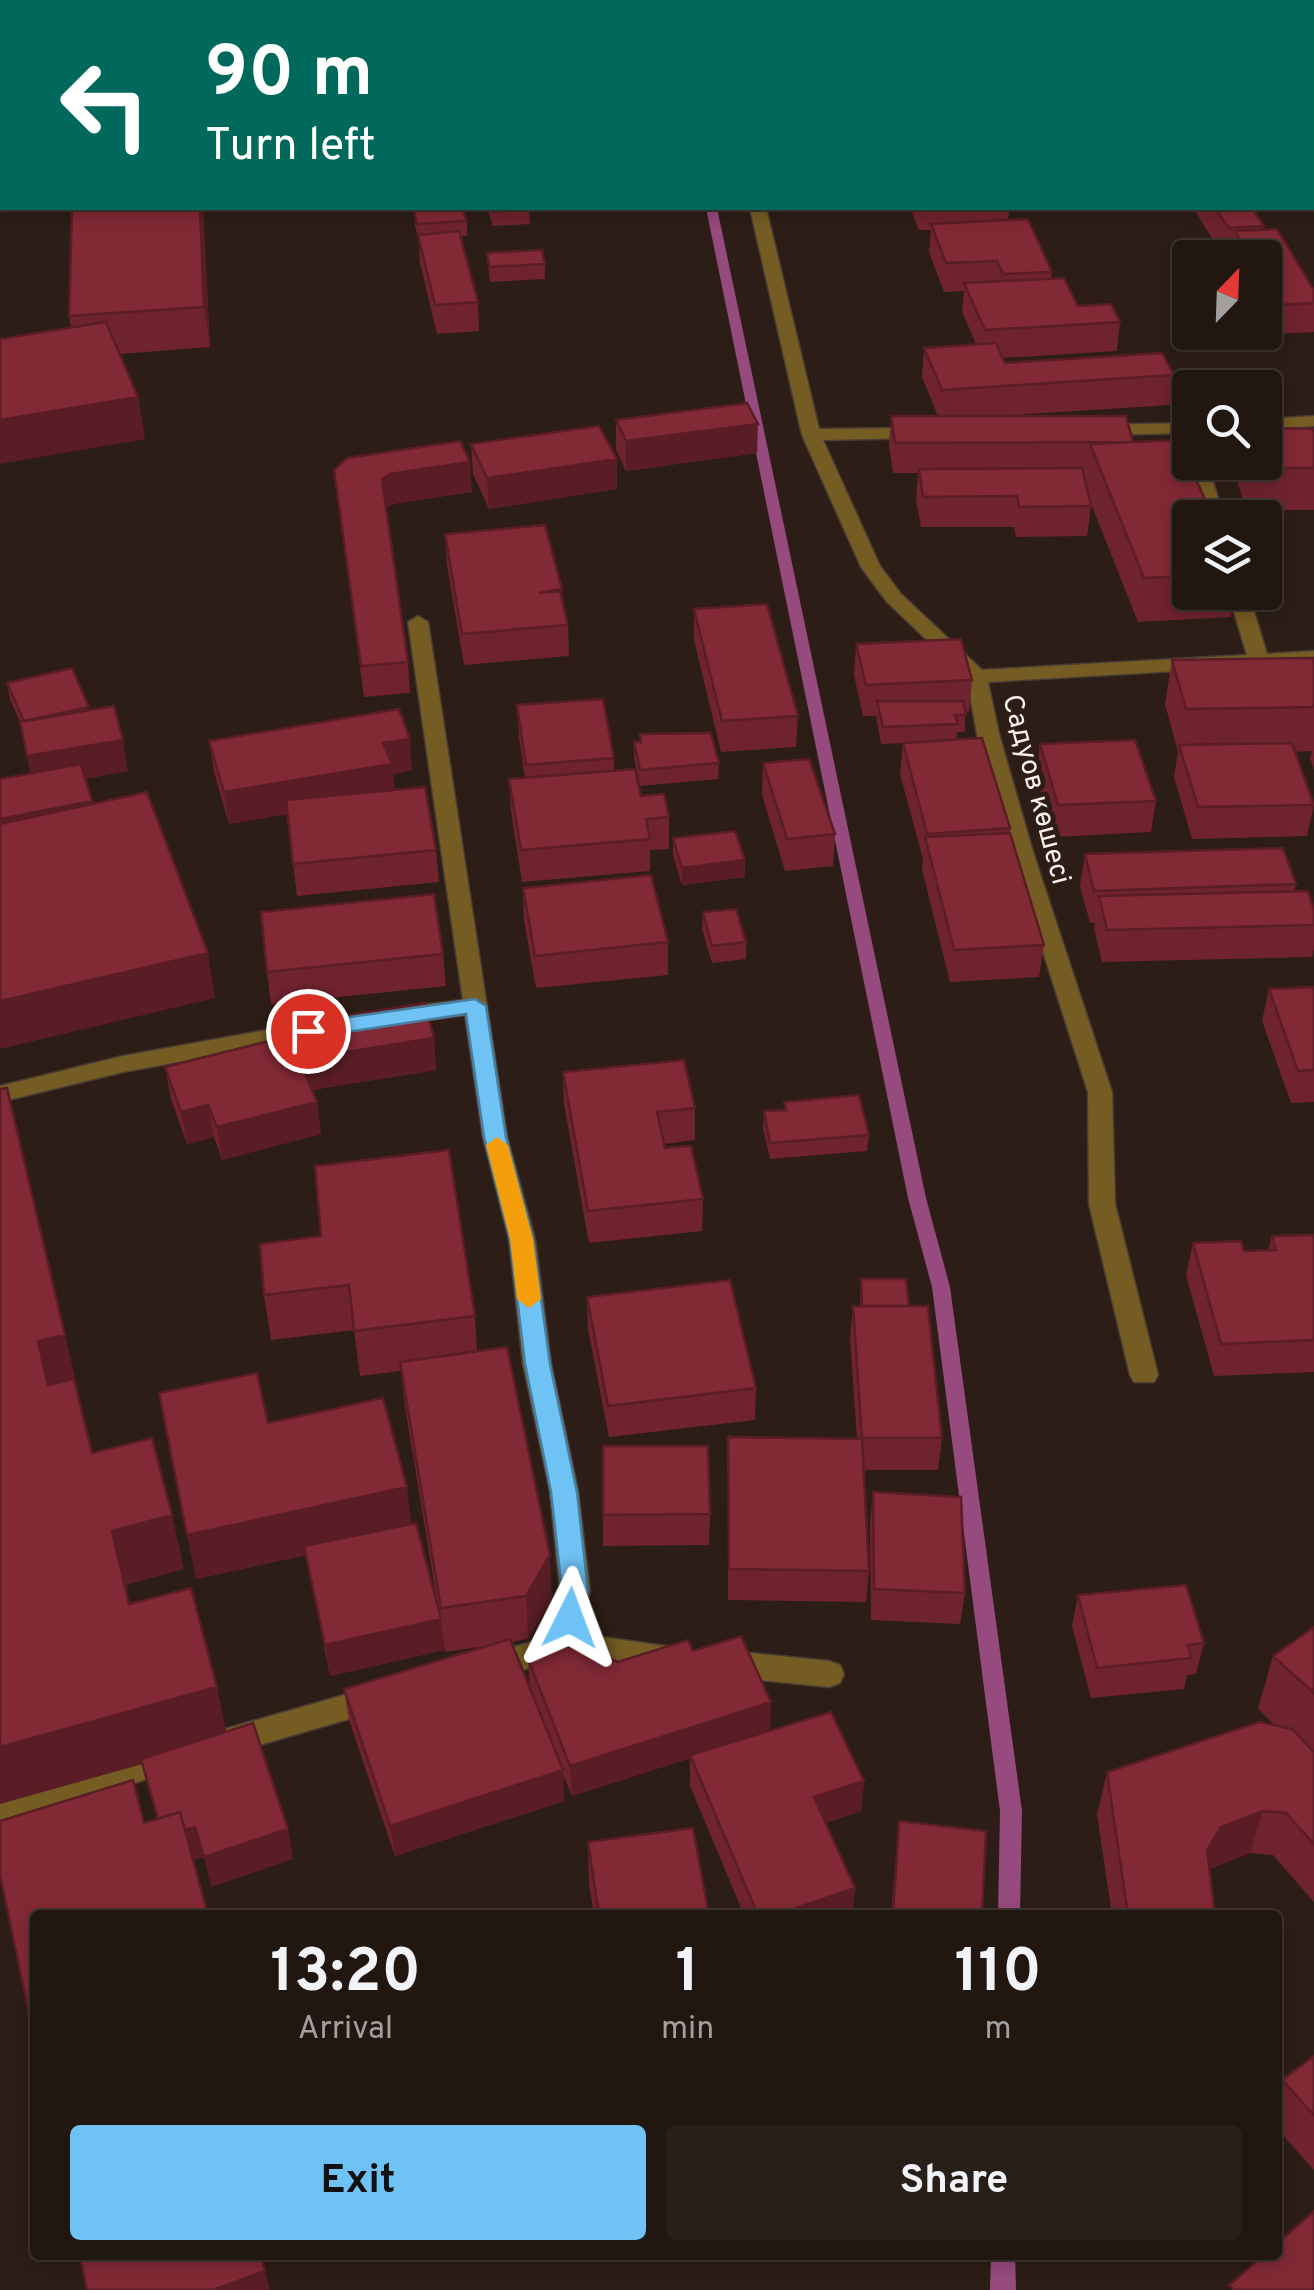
<!DOCTYPE html>
<meta charset="utf-8">
<style>
:root{--surface:#211610;--page:#291f19;--text:#f1f3f6;--muted:#a29f9f;--line:#3e3530;--accent:#6fc2f4}
body{margin:0;font-family:Overpass,sans-serif;background:var(--page);color:var(--text);height:100vh;display:flex;flex-direction:column;font-size:38px;white-space:nowrap}
*{box-sizing:border-box;margin:0}
p{font-size:32px;color:var(--muted)}
.icon{flex:none;width:55px;height:55px;fill:none;stroke:currentColor;stroke-width:2;stroke-linecap:round;stroke-linejoin:round}
.map{position:relative;flex:1;overflow:hidden}
.side{position:absolute;left:30px;top:1910px;width:1252px;height:350px;display:flex;flex-direction:column;background:var(--surface);border-radius:10px;box-shadow:0 5px 15px #0003,0 0 0 2px var(--line)}
.side>*{flex:none}
.banner{position:absolute;left:0px;top:0px;width:1315px;height:210px;box-shadow:0 5px 15px #0003,0 0 0 2px var(--line);background:#00695c;color:#fff;overflow:hidden}
.needle{width:65px;rotate:23deg}
.fabs{position:absolute;left:1172px;top:240px;display:grid;gap:20px}
.fabs a{display:grid;place-items:center;width:110px;height:110px;border-radius:10px;background:var(--surface);box-shadow:0 5px 15px #0003,0 0 0 2px var(--line);font-size:50px}
.pin{position:absolute;display:grid;place-items:center;width:85px;height:85px;color:#fff;margin:-42px;border:5px solid #fff;border-radius:50%;box-shadow:0 2px 10px #0007}
.me{position:absolute;width:110px;margin:-55px;rotate:3deg;stroke-linejoin:round;filter:drop-shadow(0 0 8px #0008)}
.turn{display:flex;align-items:center;gap:35px;height:210px;padding:0 40px;font-size:45px}
.turn .icon{width:130px;height:130px;stroke-width:2.5}
.turn b{display:block;font-size:70px;line-height:85px}
.eta{display:flex;justify-content:space-evenly;align-items:center;height:170px;text-align:center}
.eta b{font-size:60px;font-weight:700;line-height:70px}
.action{display:flex;gap:20px;margin-top:auto;padding:20px 40px}
.action a{flex:1;height:115px;border-radius:10px;background:var(--accent);color:#111;font-size:40px;font-weight:700;line-height:115px;text-align:center}
.action a+a{background:var(--page);color:var(--text)}
.map>svg:first-child{display:block}
.lines{fill:none;stroke-linecap:round;stroke-linejoin:round}
.stream{fill:#964a7d;fill-rule:evenodd}
.service-casing{stroke:#493c34;stroke-width:3}
.minor-casing{stroke:#493c34;stroke-width:3}
.service{fill:#755c22;fill-rule:evenodd}
.minor{fill:#755c22;fill-rule:evenodd}
.wall{fill:#6f232e}
.shaded-wall{fill:#5a1d25}
.building{fill:#812935;stroke:#5a1d25;stroke-width:2.5}
.route{fill:#6fc2f4;stroke:#487e9f;stroke-width:2.5}
.slow{fill:#f59e0b}
.labels{text-anchor:middle;stroke-width:10;stroke-linejoin:round;paint-order:stroke}
.street-label{font-size:28px;fill:#fbf1ec;stroke:#2c1e16}
</style>
<div class="map">
<svg width="1314" height="2290" viewBox="0 0 1314 2290">
<rect width="100%" height="100%" fill="#2c1e16"/>
<g class="lines">
<!-- stream -->
<path class="stream" d="M 664,0 L 674,0 L 675,2 L 665,2 Z
M 706,208 L 717,208 L 926,1198 L 950,1287 L 1022,1811 L 1020,1915 L 998,1915 L 1000,1811 L 932,1287 L 908,1198 Z
M 991,2255 L 1015,2255 L 1016,2290 L 990,2290 Z"/>
<!-- service casing -->
<g class="service-casing">
<path id="service" d="M 86,0 L 100,0 L 100,2 L 86,2 Z"/>
</g>
<!-- minor casing -->
<g class="minor-casing">
<path id="minor" d="M 704,0 L 718,0 L 719,2 L 705,2 Z
M 750,208 L 766,208 L 819,429 L 921,428 L 930,433 L 921,438 L 823,440 L 880,566 L 901,594 L 982,670 L 1247,655 L 1228,592 L 1248,592 L 1267,654 L 1314,651 L 1314,663 L 988,682 L 999,734 L 1033,852 L 1112,1092 L 1115,1204 L 1158,1375 L 1154,1382 L 1134,1382 L 1130,1375 L 1089,1204 L 1088,1092 L 1011,852 L 977,734 L 967,678 L 887,602 L 861,567 L 802,435 Z
M 1314,416 L 1314,426 L 1265,429 L 1265,419 Z
M 1190,423 L 1190,433 L 1096,435 L 1087,430 L 1096,425 Z
M 1190,460 L 1207,462 L 1224,518 L 1205,518 Z
M 418,616 L 428,622 L 507,1137 L 535,1239 L 551,1364 L 578,1491 L 590,1591 L 581,1634 L 686,1649 L 690,1658 L 686,1667 L 675,1671 L 564,1658 L 484,1681 L 473,1677 L 469,1668 L 473,1659 L 551,1636 L 560,1591 L 550,1491 L 523,1364 L 509,1239 L 483,1137 L 465,1015 L 397,1024 L 385,1016 L 397,1008 L 463,1000 L 408,622 Z
M 328,1019 L 336,1021 L 340,1027 L 336,1033 L 123,1072 L 0,1102 L 0,1086 L 123,1056 Z
M 720,1650 L 829,1661 L 840,1665 L 844,1674 L 840,1683 L 829,1687 L 720,1676 L 709,1672 L 705,1663 L 709,1654 Z
M 379,1685 L 390,1689 L 394,1698 L 390,1707 L 225,1755 L 214,1751 L 210,1742 L 214,1733 L 225,1729 Z
M 172,1745 L 183,1748 L 187,1758 L 183,1768 L 0,1824 L 0,1796 Z"/>
</g>
<!-- service -->
<use href="#service" class="service"/>
<!-- minor -->
<use href="#minor" class="minor"/>
</g>
<!-- wall -->
<path class="wall" d="M 203,208 L 210,347 L 120,354 L 138,397 L 145,439 L 71,327 L 69,316 Z
M 487,208 L 529,208 L 530,224 L 493,226 Z
M 910,208 L 1010,208 L 1008,220 L 1052,272 L 1051,278 L 1078,306 L 1120,322 L 1117,351 L 1002,358 L 1005,363 L 1174,375 L 1170,405 L 996,416 L 1133,442 L 1190,518 L 1190,592 L 1235,592 L 1231,617 L 1138,622 L 1088,496 L 1091,506 L 1087,536 L 1016,537 L 1014,527 L 921,527 L 916,499 L 918,473 L 893,473 L 889,446 L 891,416 L 938,416 L 922,377 L 924,348 L 976,344 L 962,312 L 964,291 L 944,292 L 929,252 L 931,230 L 919,230 Z
M 1193,208 L 1252,208 L 1264,226 L 1263,230 L 1314,290 L 1314,332 L 1273,334 L 1265,320 L 1265,258 L 1224,257 Z
M 414,211 L 467,221 L 467,236 L 461,236 L 478,302 L 479,331 L 437,334 L 420,263 L 419,239 L 415,226 Z
M 487,253 L 545,264 L 545,279 L 490,282 Z
M 616,420 L 757,453 L 626,471 L 616,450 Z
M 471,444 L 617,489 L 489,509 L 473,474 Z
M 1236,462 L 1265,462 L 1314,468 L 1314,510 L 1246,510 L 1234,470 Z
M 334,470 L 472,492 L 392,504 L 386,508 L 408,662 L 410,693 L 364,697 Z
M 445,534 L 562,589 L 563,604 L 568,625 L 569,656 L 464,665 L 447,565 Z
M 694,609 L 798,716 L 796,747 L 721,752 L 694,640 Z
M 856,644 L 972,680 L 969,712 L 965,712 L 965,732 L 957,732 L 956,739 L 1010,828 L 1010,833 L 1044,945 L 1039,977 L 950,982 L 922,869 L 923,859 L 900,774 L 903,743 L 881,744 L 876,716 L 863,716 L 854,675 Z
M 1314,658 L 1314,770 L 1310,758 L 1312,751 L 1295,752 L 1314,805 L 1307,836 L 1192,839 L 1174,777 L 1178,752 L 1165,704 L 1172,660 Z
M 7,683 L 90,710 L 128,771 L 85,779 L 93,804 L 215,998 L 31,773 L 20,722 L 10,699 Z
M 517,705 L 614,758 L 614,771 L 641,796 L 669,817 L 669,849 L 650,850 L 650,871 L 522,882 L 511,811 L 509,779 L 525,778 L 519,737 Z
M 640,734 L 719,763 L 718,779 L 640,786 L 634,758 L 634,742 L 641,742 Z
M 209,741 L 412,770 L 393,774 L 394,790 L 436,850 L 439,882 L 297,896 L 287,814 L 229,824 L 214,772 Z
M 1040,744 L 1156,801 L 1151,832 L 1054,837 L 1036,776 Z
M 763,763 L 835,834 L 833,866 L 785,871 L 762,795 Z
M 673,838 L 745,877 L 682,885 L 673,855 Z
M 1085,854 L 1296,884 L 1294,891 L 1314,909 L 1314,949 L 1312,957 L 1102,962 L 1094,928 L 1095,923 L 1090,923 L 1080,886 Z
M 523,888 L 668,942 L 668,975 L 536,988 L 524,920 Z
M 703,912 L 746,942 L 746,959 L 712,963 L 702,929 Z
M 443,954 L 446,986 L 271,1004 L 267,972 Z
M 1314,987 L 1314,1102 L 1291,1103 L 1262,1021 L 1269,989 Z
M 295,1024 L 434,1038 L 436,1070 L 312,1090 L 317,1102 L 321,1134 L 222,1160 L 214,1137 L 187,1144 L 171,1099 L 165,1067 L 301,1064 Z
M 563,1072 L 695,1108 L 695,1140 L 664,1144 L 665,1148 L 703,1199 L 702,1231 L 589,1243 L 564,1104 Z
M 784,1102 L 869,1135 L 867,1151 L 770,1159 L 763,1128 L 764,1111 L 784,1110 Z
M 1314,1235 L 1314,1372 L 1214,1376 L 1186,1275 L 1193,1243 L 1244,1251 L 1268,1250 L 1272,1236 Z
M 260,1244 L 475,1316 L 477,1351 L 552,1599 L 528,1639 L 511,1642 L 530,1689 L 528,1659 L 618,1662 L 693,1651 L 770,1731 L 864,1781 L 861,1811 L 825,1823 L 855,1888 L 852,1915 L 744,1915 L 690,1786 L 690,1758 L 572,1796 L 563,1774 L 564,1801 L 395,1856 L 349,1720 L 344,1689 L 486,1646 L 445,1652 L 443,1637 L 444,1650 L 330,1676 L 306,1555 L 196,1579 L 268,1423 L 411,1524 L 438,1607 L 405,1407 L 401,1371 L 360,1376 L 354,1330 L 271,1340 L 264,1295 Z
M 861,1279 L 909,1306 L 942,1438 L 938,1470 L 864,1470 L 869,1571 L 866,1602 L 728,1600 L 728,1437 L 857,1439 L 850,1338 L 853,1306 L 860,1306 Z
M 587,1297 L 756,1388 L 755,1420 L 609,1437 L 588,1329 Z
M 873,1492 L 965,1593 L 960,1624 L 871,1620 L 870,1524 Z
M 710,1514 L 709,1545 L 603,1546 L 603,1515 Z
M 1078,1595 L 1204,1643 L 1196,1674 L 1187,1675 L 1184,1689 L 1091,1698 L 1072,1626 Z
M 1314,1627 L 1314,1902 L 1273,1855 L 1250,1853 L 1209,1869 L 1215,1915 L 1112,1915 L 1097,1815 L 1107,1772 L 1275,1725 L 1258,1709 L 1273,1656 Z
M 899,1821 L 982,1915 L 891,1915 Z
M 588,1842 L 709,1915 L 594,1915 L 589,1884 Z
M 1314,2056 L 1314,2170 L 1278,2130 L 1278,2093 L 1282,2080 Z"/>
<!-- shaded-wall -->
<path class="shaded-wall" d="M 200,208 L 203,208 L 210,347 L 204,307 Z
M 138,397 L 145,439 L 0,464 L 0,420 Z
M 758,424 L 757,453 L 626,471 L 626,441 Z
M 617,459 L 617,489 L 489,509 L 487,478 Z
M 470,462 L 472,492 L 392,504 L 385,510 L 382,479 L 390,474 Z
M 410,739 L 412,770 L 393,774 L 395,796 L 229,824 L 224,792 L 383,743 Z
M 123,740 L 128,771 L 34,788 L 27,756 Z
M 92,801 L 98,833 L 0,852 L 0,819 Z
M 745,860 L 745,877 L 682,885 L 682,868 Z
M 208,953 L 215,998 L 0,1049 L 0,1001 Z
M 434,1038 L 436,1070 L 306,1091 L 302,1059 Z
M 7,1088 L 78,1390 L 48,1385 L 38,1341 Z
M 317,1102 L 321,1134 L 222,1160 L 217,1127 Z
M 208,1105 L 214,1137 L 187,1144 L 181,1112 Z
M 407,1487 L 412,1531 L 196,1579 L 187,1535 Z
M 172,1515 L 184,1569 L 126,1585 L 142,1657 L 112,1531 Z
M 550,1555 L 552,1599 L 528,1639 L 526,1596 Z
M 441,1619 L 444,1650 L 330,1676 L 325,1645 Z
M 217,1687 L 228,1740 L 0,1804 L 0,1747 Z
M 771,1702 L 770,1733 L 572,1796 L 570,1766 Z
M 563,1770 L 564,1801 L 395,1856 L 390,1826 Z
M 864,1781 L 861,1811 L 811,1827 L 814,1797 Z
M 1263,1811 L 1250,1853 L 1209,1869 L 1207,1850 L 1221,1827 Z
M 195,1827 L 203,1857 L 171,1868 L 164,1838 Z
M 288,1829 L 293,1859 L 211,1887 L 204,1857 Z
M 855,1888 L 852,1915 L 776,1915 Z
M 261,2255 L 270,2290 L 213,2290 Z"/>
<!-- building -->
<path class="building" d="M 208,0 L 337,0 L 337,2 L 208,2 Z
M 440,0 L 666,0 L 667,2 L 425,2 L 425,1 Z
M 72,208 L 200,208 L 204,307 L 69,316 Z
M 462,208 L 467,221 L 417,224 L 414,211 Z
M 491,208 L 529,208 L 530,209 L 492,212 Z
M 1215,208 L 1252,208 L 1264,226 L 1229,228 Z
M 1028,219 L 1052,272 L 1003,274 L 997,261 L 946,263 L 931,224 Z
M 1277,229 L 1314,290 L 1314,303 L 1278,305 L 1265,282 L 1265,258 L 1251,258 L 1235,231 Z
M 459,231 L 478,302 L 435,305 L 418,235 Z
M 542,250 L 545,264 L 489,267 L 487,253 Z
M 1064,278 L 1078,306 L 1111,304 L 1120,322 L 985,330 L 964,283 Z
M 106,322 L 138,397 L 0,420 L 0,339 Z
M 996,343 L 1005,363 L 1162,353 L 1174,375 L 942,390 L 924,348 Z
M 747,403 L 758,424 L 626,441 L 616,420 Z
M 891,416 L 1126,416 L 1133,442 L 895,443 Z
M 599,426 L 617,459 L 487,478 L 471,444 Z
M 1265,428 L 1314,429 L 1314,468 L 1254,468 L 1252,462 L 1265,462 Z
M 1179,440 L 1213,518 L 1190,518 L 1190,576 L 1144,578 L 1090,444 Z
M 460,441 L 470,462 L 390,474 L 382,479 L 408,662 L 361,666 L 334,470 L 347,458 Z
M 1082,468 L 1091,506 L 1019,507 L 1017,496 L 923,497 L 919,469 Z
M 545,525 L 562,589 L 539,593 L 560,591 L 568,625 L 462,634 L 445,534 Z
M 767,604 L 798,716 L 722,721 L 694,609 Z
M 961,639 L 972,680 L 866,685 L 856,644 Z
M 1314,658 L 1314,707 L 1186,709 L 1172,660 Z
M 72,668 L 89,707 L 24,721 L 7,683 Z
M 603,699 L 614,758 L 526,765 L 517,705 Z
M 877,701 L 963,701 L 966,715 L 955,715 L 958,724 L 883,727 Z
M 114,706 L 123,740 L 27,756 L 20,722 Z
M 399,709 L 410,739 L 383,743 L 392,764 L 224,792 L 209,741 Z
M 711,733 L 719,763 L 640,770 L 634,742 L 641,742 L 640,734 Z
M 982,738 L 1010,828 L 927,834 L 903,743 Z
M 1135,740 L 1156,801 L 1058,805 L 1040,744 Z
M 1292,743 L 1314,805 L 1198,807 L 1179,745 Z
M 809,759 L 835,834 L 787,839 L 763,763 Z
M 81,764 L 92,801 L 0,819 L 0,779 Z
M 635,769 L 641,796 L 664,794 L 669,817 L 646,819 L 650,839 L 521,850 L 509,779 Z
M 425,787 L 436,850 L 293,864 L 286,800 Z
M 147,792 L 208,953 L 0,1001 L 0,824 Z
M 735,831 L 745,860 L 682,868 L 673,838 Z
M 1010,833 L 1044,945 L 954,950 L 925,837 Z
M 1283,848 L 1296,884 L 1094,891 L 1085,854 Z
M 651,875 L 668,942 L 535,956 L 523,888 Z
M 1308,891 L 1314,909 L 1314,925 L 1107,930 L 1099,896 Z
M 434,894 L 443,954 L 267,972 L 261,912 Z
M 736,909 L 746,942 L 712,946 L 703,912 Z
M 1314,987 L 1314,1070 L 1298,1071 L 1269,989 Z
M 425,1003 L 434,1038 L 302,1059 L 295,1024 Z
M 289,1036 L 317,1102 L 217,1127 L 208,1105 L 181,1112 L 165,1067 Z
M 684,1060 L 695,1108 L 657,1112 L 665,1148 L 691,1146 L 703,1199 L 588,1211 L 563,1072 Z
M 7,1088 L 65,1335 L 38,1341 L 48,1385 L 74,1379 L 92,1453 L 152,1438 L 172,1515 L 112,1531 L 129,1604 L 191,1588 L 217,1687 L 0,1747 L 0,1089 Z
M 859,1095 L 869,1135 L 770,1143 L 764,1111 L 786,1110 L 784,1102 Z
M 449,1150 L 475,1316 L 354,1331 L 349,1285 L 264,1295 L 260,1244 L 321,1236 L 315,1166 Z
M 1314,1235 L 1314,1340 L 1221,1344 L 1193,1243 L 1241,1241 L 1244,1251 L 1276,1250 L 1272,1236 Z
M 861,1279 L 906,1279 L 909,1306 L 862,1306 Z
M 730,1280 L 756,1388 L 608,1406 L 587,1297 Z
M 853,1306 L 928,1306 L 942,1438 L 862,1438 Z
M 507,1347 L 550,1555 L 526,1596 L 441,1608 L 400,1362 Z
M 257,1373 L 268,1423 L 383,1398 L 407,1487 L 187,1535 L 159,1393 Z
M 728,1437 L 862,1439 L 869,1571 L 729,1569 Z
M 603,1446 L 708,1446 L 710,1514 L 603,1515 Z
M 873,1492 L 961,1497 L 965,1593 L 874,1589 Z
M 416,1523 L 441,1619 L 325,1645 L 304,1546 Z
M 1186,1585 L 1204,1643 L 1188,1645 L 1191,1658 L 1097,1668 L 1078,1595 Z
M 1314,1627 L 1314,1693 L 1273,1656 Z
M 741,1636 L 771,1702 L 570,1766 L 528,1659 L 576,1644 L 618,1662 L 688,1640 L 693,1651 Z
M 510,1639 L 563,1770 L 390,1826 L 344,1689 Z
M 831,1712 L 864,1781 L 814,1797 L 855,1888 L 776,1915 L 758,1915 L 690,1755 Z
M 1259,1722 L 1292,1729 L 1314,1752 L 1314,1844 L 1286,1813 L 1263,1811 L 1221,1827 L 1207,1850 L 1215,1915 L 1128,1915 L 1107,1772 Z
M 253,1723 L 288,1829 L 204,1857 L 195,1827 L 185,1830 L 180,1812 L 158,1819 L 141,1759 Z
M 133,1780 L 144,1823 L 180,1812 L 208,1915 L 35,1915 L 35,2042 L 0,1875 L 0,1821 Z
M 899,1821 L 986,1831 L 982,1915 L 893,1915 Z
M 693,1828 L 709,1915 L 599,1915 L 588,1842 Z
M 1314,2056 L 1314,2115 L 1282,2080 Z
M 1314,2211 L 1314,2290 L 1234,2290 L 1229,2285 L 1264,2255 L 1278,2255 L 1278,2243 Z
M 80,2255 L 261,2255 L 265,2271 L 213,2290 L 87,2290 Z"/>
<!-- route -->
<path class="route" d="M 475,999 L 486,1006 L 506,1137 L 533,1239 L 550,1364 L 577,1492 L 588,1591 L 579,1626 L 560,1626 L 556,1618 L 562,1591 L 551,1492 L 525,1364 L 510,1239 L 484,1137 L 466,1014 L 308,1038 L 297,1031 L 308,1023 Z"/>
<!-- slow -->
<path class="slow" d="M 497,1137 L 508,1145 L 533,1239 L 541,1299 L 529,1308 L 517,1299 L 510,1239 L 486,1145 Z"/>
<g class="labels">
<!-- street labels -->
<g class="street-label">
<text transform="translate(1038 789) rotate(75)" y="10">Садуов көшесі</text>
</g>
</g>
</svg>
<div class="fabs">
<a><svg class="needle" viewBox="-14 -14 28 28"><path d="M0-13l5 13h-10z" fill="#e53935"/><path d="M0 13l5-13h-10z" fill="#a29f9f"/></svg></a>
<a><svg class="icon" aria-label="search" viewBox="0 0 24 24"><circle cx="10" cy="10" r="6"/><path d="M15 15l6 6"/></svg></a>
<a><svg class="icon" aria-label="layers" viewBox="0 0 24 24"><path d="M12 4l9 5-9 5-9-5zM3 14l9 5 9-5"/></svg></a>
</div>
<div class="pin" style="left:308px;top:1031px;background:#d93025"><svg class="icon" aria-label="arrive" viewBox="0 0 24 24"><path d="M6 21V4h12l-3 4 3 4H6"/></svg></div>
<svg class="me" style="left:570px;top:1618px" viewBox="-20 -20 40 40"><path d="M0-17L14 15 0 8-14 15z" fill="#6fc2f4" stroke="#fff" stroke-width="4"/></svg>
<div class="banner">
<div class="turn"><svg class="icon" aria-label="left" viewBox="0 0 24 24"><path d="M17 20v-9H6M10 6l-5 5 5 5"/></svg><div><b>90 m</b>Turn left</div></div>
</div>
<section class="side">
<div class="eta">
<div><b>13:20</b><p>Arrival</p></div>
<div><b>1</b><p>min</p></div>
<div><b>110</b><p>m</p></div>
</div>
<div class="action"><a>Exit</a><a>Share</a></div>
</section>
</div>
